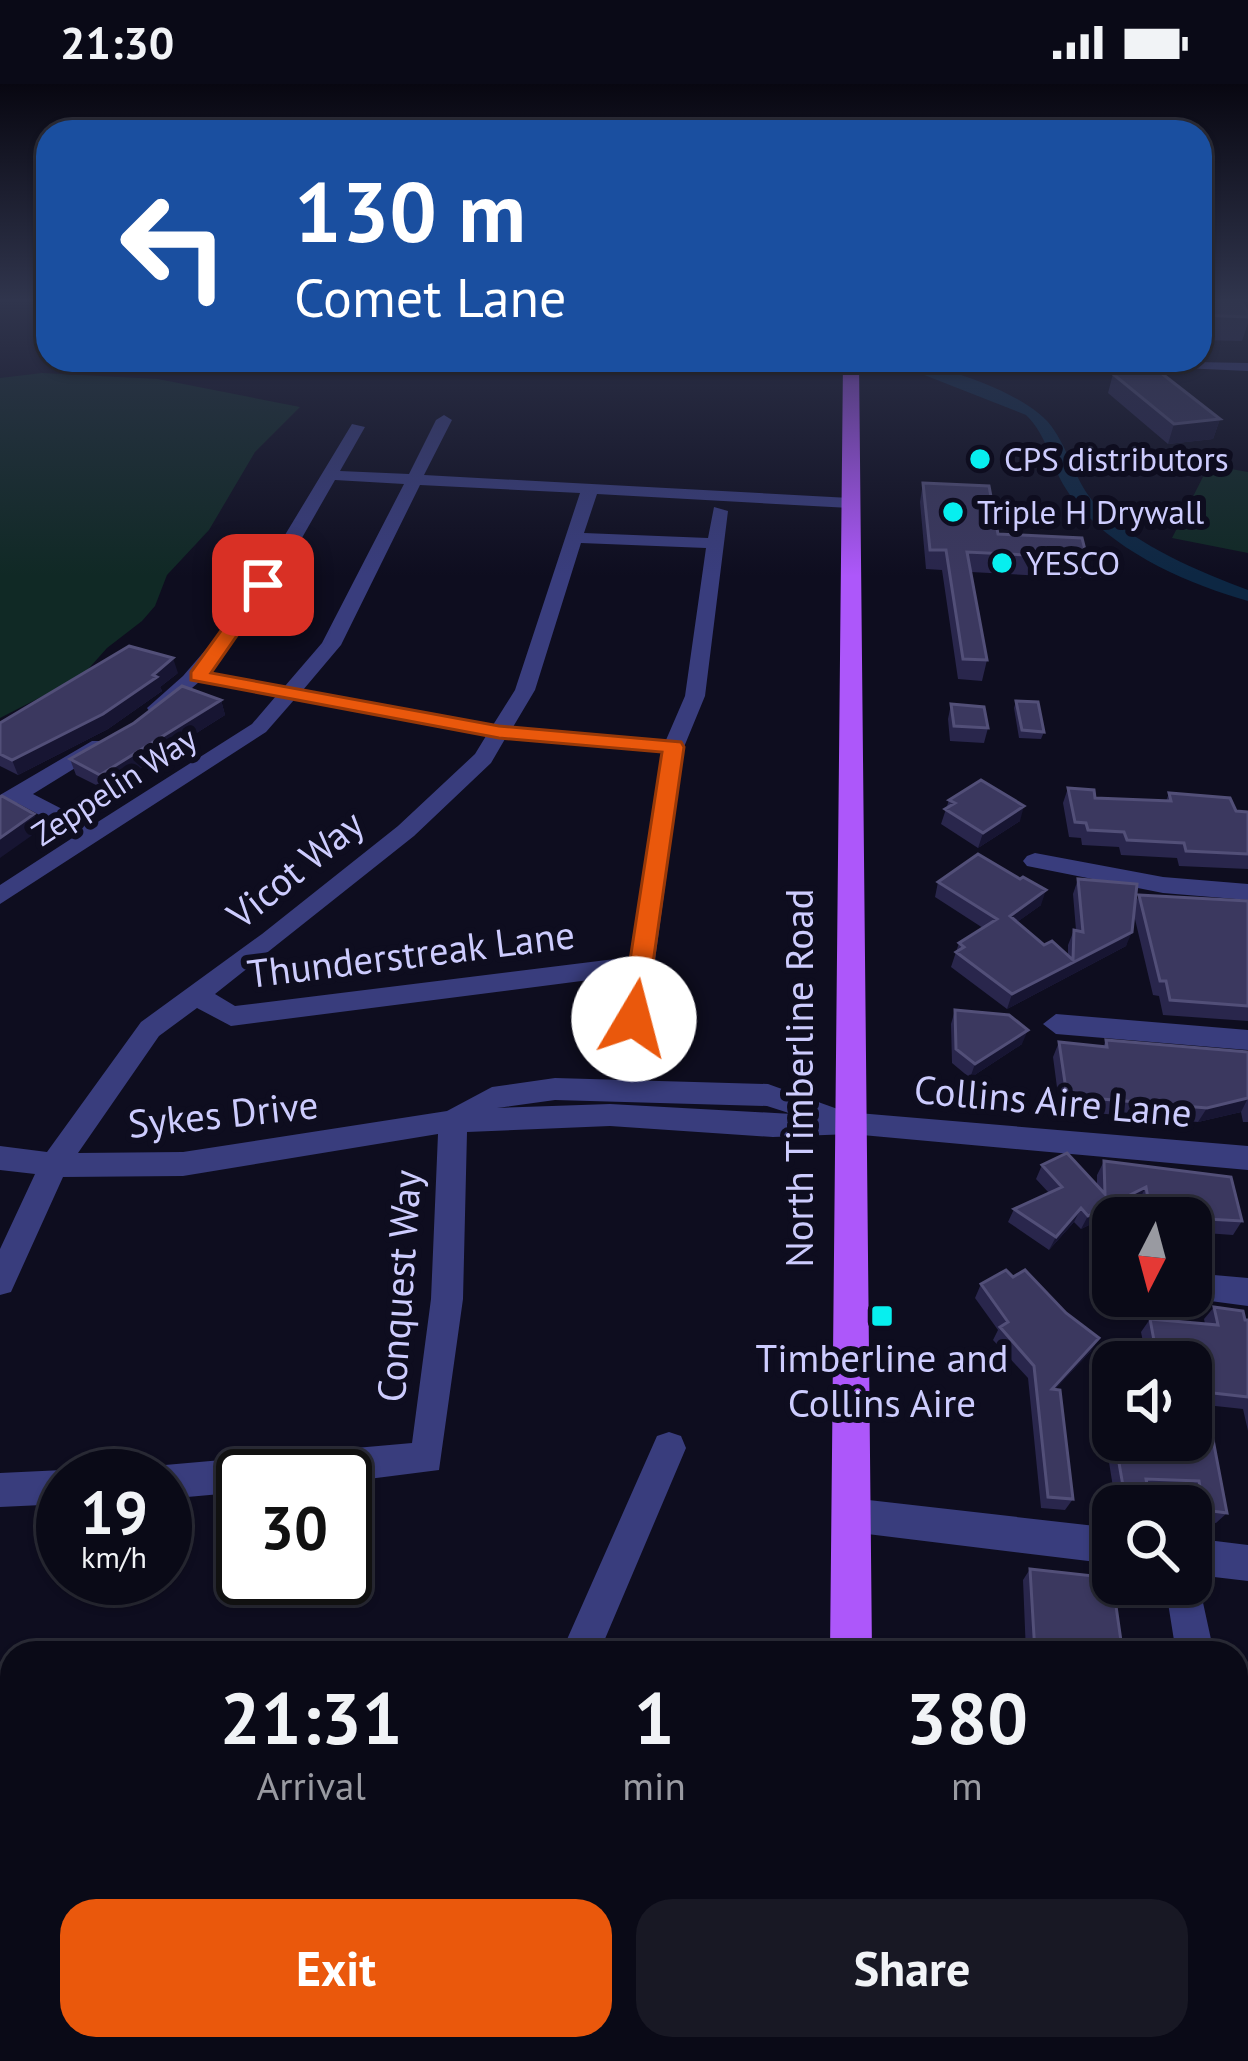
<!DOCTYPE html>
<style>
:root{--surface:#0a0a17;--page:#181824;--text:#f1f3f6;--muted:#999aa1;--line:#2a2b36;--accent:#ea580c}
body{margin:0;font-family:"PT Sans",sans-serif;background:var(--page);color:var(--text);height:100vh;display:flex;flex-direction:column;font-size:45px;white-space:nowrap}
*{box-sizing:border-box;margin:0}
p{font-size:39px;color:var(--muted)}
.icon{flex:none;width:66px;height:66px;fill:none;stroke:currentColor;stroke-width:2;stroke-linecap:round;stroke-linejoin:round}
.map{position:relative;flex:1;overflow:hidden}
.details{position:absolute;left:0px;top:1557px;width:1248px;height:420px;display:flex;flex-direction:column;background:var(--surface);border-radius:36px 36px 0 0;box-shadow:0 3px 9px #0004,0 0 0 3px var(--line)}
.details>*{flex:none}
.top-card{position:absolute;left:36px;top:36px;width:1176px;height:252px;border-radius:36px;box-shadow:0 3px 9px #0004,0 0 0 3px var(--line);background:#1a4fa0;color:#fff;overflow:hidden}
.needle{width:78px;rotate:186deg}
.controls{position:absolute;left:1092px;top:1113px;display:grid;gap:24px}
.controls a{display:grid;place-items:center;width:120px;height:120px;border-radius:24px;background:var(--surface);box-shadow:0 3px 9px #0004,0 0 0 3px var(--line);font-size:60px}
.speed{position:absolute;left:36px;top:1365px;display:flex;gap:24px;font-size:60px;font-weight:700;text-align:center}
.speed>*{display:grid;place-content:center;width:156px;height:156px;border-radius:50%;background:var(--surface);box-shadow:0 3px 9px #0004,0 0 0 3px var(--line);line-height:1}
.speed small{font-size:30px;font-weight:400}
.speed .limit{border:6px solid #111;border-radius:18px;background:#fff;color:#111}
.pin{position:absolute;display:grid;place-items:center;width:102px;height:102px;color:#fff;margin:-51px;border-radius:24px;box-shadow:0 6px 18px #0006}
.me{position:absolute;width:132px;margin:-66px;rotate:8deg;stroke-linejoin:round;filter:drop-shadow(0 0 9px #0008)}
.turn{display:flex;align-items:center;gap:42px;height:252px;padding:0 60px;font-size:54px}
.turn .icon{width:156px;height:156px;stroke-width:2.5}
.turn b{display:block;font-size:84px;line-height:102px}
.eta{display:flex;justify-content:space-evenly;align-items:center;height:204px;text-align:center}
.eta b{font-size:72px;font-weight:600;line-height:84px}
.cta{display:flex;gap:24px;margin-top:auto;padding:24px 60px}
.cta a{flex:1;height:138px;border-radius:36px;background:var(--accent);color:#fff;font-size:48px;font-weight:600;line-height:138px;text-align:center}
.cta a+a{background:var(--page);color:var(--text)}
.status{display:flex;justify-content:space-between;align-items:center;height:84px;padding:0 60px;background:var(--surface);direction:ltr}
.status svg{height:33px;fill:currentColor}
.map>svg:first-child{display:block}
.green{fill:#102925}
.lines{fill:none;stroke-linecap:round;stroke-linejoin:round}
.canal{fill:#0d2743;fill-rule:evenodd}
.minor{fill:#393d7d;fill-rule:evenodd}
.major{fill:#ad57fa;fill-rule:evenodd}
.wall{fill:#29264c}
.shaded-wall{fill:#171532}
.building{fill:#3b385f;stroke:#524f78;stroke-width:3}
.route{fill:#ea580c;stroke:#983908;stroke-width:3}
.poi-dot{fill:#07efef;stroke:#0e0d1f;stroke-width:4.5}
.labels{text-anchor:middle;stroke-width:12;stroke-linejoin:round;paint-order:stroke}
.far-poi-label{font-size:33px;fill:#cdccfe;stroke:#0e0d1f;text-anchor:start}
.far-street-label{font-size:33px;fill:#cdccfe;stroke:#0e0d1f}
.street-label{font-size:39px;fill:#cdccfe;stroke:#0e0d1f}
.poi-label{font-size:39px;fill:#cdccfe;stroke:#0e0d1f}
</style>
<div class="status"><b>21:30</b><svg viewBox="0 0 49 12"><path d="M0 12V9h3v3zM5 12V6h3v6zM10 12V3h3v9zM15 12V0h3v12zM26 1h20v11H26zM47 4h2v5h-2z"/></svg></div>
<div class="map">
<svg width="1248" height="1977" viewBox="0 0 1248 1977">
<rect width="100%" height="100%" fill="#0e0d1f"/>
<!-- green -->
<path class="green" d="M 42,289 L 158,295 L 300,323 L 255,368 L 209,446 L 167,491 L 155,522 L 142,537 L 107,564 L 82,592 L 0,634 L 0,294 Z
M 1209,381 L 1248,388 L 1248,469 L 1172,454 Z"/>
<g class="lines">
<!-- canal -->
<path class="canal" d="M 886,276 C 929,276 1031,308 1054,346 C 1072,373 1076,402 1101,426 C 1142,464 1196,486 1248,506 L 1248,517 C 1184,499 1103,463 1066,405 C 1050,380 1048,352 1026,331 Z"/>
<!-- minor -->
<path class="minor" d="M 1088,276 L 1248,279 L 1248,287 L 1095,280 Z
M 444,331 L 452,336 L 424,391 L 850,414 L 858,419 L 850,424 L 597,410 L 584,449 L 708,454 L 714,423 L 728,427 L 705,612 L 684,663 L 647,935 L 634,945 L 621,935 L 628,891 L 231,942 L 197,924 L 159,952 L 78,1069 L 183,1068 L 447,1027 L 492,1003 L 555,994 L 768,1000 L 846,1028 L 1248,1062 L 1248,1086 L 851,1050 L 773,1053 L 610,1042 L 467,1048 L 463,1215 L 439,1386 L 345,1398 L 345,1392 L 243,1392 L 243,1408 L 165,1415 L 165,1392 L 150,1392 L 165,1381 L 412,1359 L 431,1215 L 438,1050 L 183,1092 L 63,1093 L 11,1208 L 0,1211 L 0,1165 L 35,1090 L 0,1086 L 0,1062 L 47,1068 L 141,938 L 262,850 L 398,742 L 475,670 L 486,652 L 294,616 L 266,648 L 0,820 L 0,801 L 77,751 L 17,719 L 0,727 L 0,711 L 92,657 L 106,657 L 106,665 L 33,710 L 93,741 L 252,640 L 276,612 L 199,598 L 164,628 L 150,628 L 147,624 L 183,592 L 239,527 L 352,340 L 365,343 L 340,387 L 409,390 L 436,336 ZM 335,396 L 404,400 L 322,559 L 285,602 L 208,588 L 279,494 ZM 420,401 L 580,409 L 515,606 L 493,641 L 303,606 L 341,561 ZM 581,459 L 706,464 L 685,612 L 666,656 L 513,643 L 535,606 ZM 505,655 L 662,668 L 631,873 L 235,922 L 215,910 L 414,752 L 491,679 ZM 555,1016 L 767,1022 L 792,1030 L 610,1020 L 497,1024 Z
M 1035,769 L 1163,793 L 1248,800 L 1248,816 L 1163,809 L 1027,782 L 1023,777 L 1027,772 Z
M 1056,930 L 1248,946 L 1248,966 L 1056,950 L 1043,940 Z
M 1191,1189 L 1248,1194 L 1248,1222 L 1180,1213 L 1191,1212 Z
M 669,1348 L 681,1352 L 686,1364 L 599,1569 L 561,1569 L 657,1352 Z
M 63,1386 L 76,1392 L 63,1392 L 63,1420 L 0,1423 L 0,1389 Z
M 851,1414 L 1113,1444 L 1113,1480 L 851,1448 L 839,1443 L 833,1431 L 839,1419 Z
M 1191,1454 L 1248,1461 L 1248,1497 L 1197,1491 L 1214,1569 L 1176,1569 L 1165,1500 L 1191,1500 Z
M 12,1584 L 12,1622 L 0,1623 L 0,1585 Z
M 1236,1781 L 1248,1786 L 1248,1893 L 1236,1888 Z
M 329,1965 L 376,1965 L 371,1977 L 324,1977 Z"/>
<!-- major -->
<path class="major" d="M 843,276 L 859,276 L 872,1569 L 830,1569 Z
M 825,1965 L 875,1965 L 875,1977 L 825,1977 Z"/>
</g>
<!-- wall -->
<path class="wall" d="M 1200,215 L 1248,233 L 1248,239 L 1242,257 L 1200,256 Z
M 1113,290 L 1220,335 L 1213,355 L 1168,360 L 1108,309 Z
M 923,399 L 998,450 L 1087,474 L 1081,494 L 971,488 L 987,576 L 982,597 L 958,595 L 942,486 L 926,485 L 920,418 Z
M 178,589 L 160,603 L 162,607 L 108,645 L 18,691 L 0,682 L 0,639 Z
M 221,616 L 225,631 L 106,706 L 76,691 L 70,675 Z
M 1016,617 L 1044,648 L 1041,655 L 1019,654 L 1014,624 Z
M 951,620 L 988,644 L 984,659 L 950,657 L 948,635 Z
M 1068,704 L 1095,714 L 1166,717 L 1169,709 L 1236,727 L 1248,728 L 1248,785 L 1179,782 L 1177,774 L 1121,771 L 1119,763 L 1082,761 L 1081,754 L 1069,753 L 1063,719 Z
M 949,716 L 1020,737 L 978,764 L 941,740 Z
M 1078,795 L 1135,820 L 1139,811 L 1248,817 L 1248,937 L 1163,931 L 1159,912 L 1153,911 L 1134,831 L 1126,862 L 1007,925 L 951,883 L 959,859 L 983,844 L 935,813 L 938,798 L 1041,821 L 1017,838 L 1044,861 L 1068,872 L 1068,861 L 1074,846 L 1076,846 L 1073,810 Z
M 955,926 L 1022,960 L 970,994 L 952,979 L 951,940 Z
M 1106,956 L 1248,968 L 1248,1038 L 1243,1038 L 1241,1028 L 1198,1038 L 1060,1026 L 1053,973 L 1059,958 L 1103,963 Z
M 1104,1077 L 1242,1137 L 1233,1151 L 1191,1148 L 1191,1134 L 1141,1134 L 1139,1116 L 1081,1145 L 1074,1138 L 1049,1166 L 1008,1138 L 1014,1125 L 1049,1109 L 1036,1095 L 1042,1081 L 1097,1102 L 1097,1091 Z
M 981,1200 L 1091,1267 L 1055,1305 L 1073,1415 L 1065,1426 L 1041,1424 L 1028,1294 L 993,1256 L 998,1246 L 975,1214 Z
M 1214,1223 L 1248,1236 L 1248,1347 L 1243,1325 L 1206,1321 L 1227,1429 L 1216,1439 L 1194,1436 L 1189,1408 L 1148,1407 L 1151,1422 L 1116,1422 L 1100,1322 L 1108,1310 L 1113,1310 L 1113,1356 L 1191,1356 L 1191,1278 L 1147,1278 L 1141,1248 L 1150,1235 L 1205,1240 L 1204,1235 Z
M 1030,1485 L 1122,1564 L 1161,1569 L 1026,1569 L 1023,1496 Z
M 1081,1965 L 1114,1965 L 1118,1970 L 1136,1968 L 1142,1977 L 1068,1977 Z"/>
<!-- shaded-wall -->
<path class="shaded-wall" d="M 1220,335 L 1213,355 L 1168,360 L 1174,340 Z
M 173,574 L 178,589 L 160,603 L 162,607 L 108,645 L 18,691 L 12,676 L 153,591 Z
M 221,616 L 225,631 L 106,706 L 100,691 Z
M 1024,722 L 1020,737 L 978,764 L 983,749 Z
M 34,730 L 41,745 L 0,774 L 0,754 Z
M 1046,806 L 1041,821 L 1005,847 L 1010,832 Z
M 1132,848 L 1126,862 L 1007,925 L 1012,910 Z
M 1028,946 L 1022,960 L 970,994 L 975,980 Z
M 1248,1014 L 1241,1028 L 1198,1038 L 1207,1024 Z
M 1146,1103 L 1139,1116 L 1081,1145 L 1088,1132 Z
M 1081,1124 L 1074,1138 L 1049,1166 L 1056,1153 Z
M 1099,1254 L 1091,1267 L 1044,1317 L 1052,1305 Z"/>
<!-- building -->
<path class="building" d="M 1200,215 L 1240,215 L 1248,229 L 1248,233 L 1200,231 Z
M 1156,285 L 1220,335 L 1174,340 L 1113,290 Z
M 923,399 L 989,402 L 998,450 L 1082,454 L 1087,474 L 967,468 L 987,576 L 963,575 L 946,466 L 930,466 Z
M 129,562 L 173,574 L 153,591 L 157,593 L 103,630 L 12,676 L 0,670 L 0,639 Z
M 182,602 L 221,616 L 100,691 L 70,675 L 134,639 Z
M 1016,617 L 1038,618 L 1044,648 L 1022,646 Z
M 951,620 L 984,623 L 988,644 L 954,642 Z
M 981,696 L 1024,722 L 983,749 L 945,725 L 955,719 L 949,716 Z
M 1068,704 L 1094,706 L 1095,714 L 1171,717 L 1169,709 L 1230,714 L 1236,727 L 1248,728 L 1248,770 L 1186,767 L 1184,759 L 1127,756 L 1124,748 L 1088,746 L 1086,739 L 1075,738 Z
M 2,712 L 34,730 L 0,754 L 0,713 Z
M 978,770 L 1020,795 L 1023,793 L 1046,806 L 1010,832 L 1044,861 L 1052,857 L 1073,876 L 1074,846 L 1083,848 L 1078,795 L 1137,800 L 1132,848 L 1012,910 L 956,868 L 964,863 L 959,859 L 997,835 L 938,798 Z
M 1139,811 L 1248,817 L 1248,922 L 1170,916 L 1166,897 L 1160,897 Z
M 955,926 L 1009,931 L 1028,946 L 975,980 L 956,965 Z
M 1106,956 L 1248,968 L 1248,1014 L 1207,1024 L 1067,1012 L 1059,958 L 1107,963 Z
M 1067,1069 L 1105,1110 L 1104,1077 L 1231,1093 L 1242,1137 L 1151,1132 L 1146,1103 L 1088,1132 L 1081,1124 L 1056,1153 L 1014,1125 L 1062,1103 L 1042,1081 Z
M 1006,1186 L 1013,1193 L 1025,1186 L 1066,1229 L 1099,1254 L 1052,1305 L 1060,1306 L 1073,1415 L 1048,1413 L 1034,1282 L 1000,1243 L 1008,1238 L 981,1200 Z
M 1214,1223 L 1243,1227 L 1245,1236 L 1248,1236 L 1248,1313 L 1204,1308 L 1227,1429 L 1204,1426 L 1199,1397 L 1146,1395 L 1151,1421 L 1126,1419 L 1115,1356 L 1191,1356 L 1191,1278 L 1158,1278 L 1150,1235 L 1218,1241 Z
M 1108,1310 L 1113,1310 L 1113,1342 Z
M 1030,1485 L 1112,1494 L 1122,1564 L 1161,1569 L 1035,1569 Z
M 1095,1965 L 1114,1965 L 1123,1977 L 1082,1977 Z
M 1136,1968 L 1142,1977 L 1125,1977 Z"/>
<!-- sky -->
<linearGradient id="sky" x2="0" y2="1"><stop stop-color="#080711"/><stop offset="0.44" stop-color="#30354d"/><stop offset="1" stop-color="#30354d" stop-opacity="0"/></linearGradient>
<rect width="1248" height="492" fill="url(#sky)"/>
<!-- route -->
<path class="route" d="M 263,496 L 272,501 L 211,589 L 499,642 L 681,658 L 684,663 L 644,942 L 634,945 L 621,935 L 662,668 L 499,654 L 191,596 L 191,588 L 257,497 Z"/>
<!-- markers -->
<g class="poi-dot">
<circle cx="980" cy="375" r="12"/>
<circle cx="953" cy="428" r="12"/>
<circle cx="1002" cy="479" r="12"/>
<rect x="870" y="1220" width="24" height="24" rx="6"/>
</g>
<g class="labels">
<!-- far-poi labels -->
<g class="far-poi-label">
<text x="1004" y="387">CPS distributors</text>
<text x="977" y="440">Triple H Drywall</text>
<text x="1026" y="491">YESCO</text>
</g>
<!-- far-street labels -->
<g class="far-street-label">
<text transform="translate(114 702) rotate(-33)" y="12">Zeppelin Way</text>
</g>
<!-- street labels -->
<g class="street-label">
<text transform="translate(295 785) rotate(-39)" y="14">Vicot Way</text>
<text transform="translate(411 870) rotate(-7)" y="14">Thunderstreak Lane</text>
<text transform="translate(799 994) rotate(-90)" y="14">North Timberline Road</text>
<text transform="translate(1053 1017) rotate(5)" y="14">Collins Aire Lane</text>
<text transform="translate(223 1030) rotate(-6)" y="14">Sykes Drive</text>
<text transform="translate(399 1202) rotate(-86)" y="14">Conquest Way</text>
</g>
<!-- poi labels -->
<g class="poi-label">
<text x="882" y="1288">Timberline and<tspan x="882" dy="45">Collins Aire</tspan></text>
</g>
</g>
</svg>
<div class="controls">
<a><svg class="needle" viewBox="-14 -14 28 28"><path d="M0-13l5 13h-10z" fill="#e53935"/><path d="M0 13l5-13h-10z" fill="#999aa1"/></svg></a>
<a><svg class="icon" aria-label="sound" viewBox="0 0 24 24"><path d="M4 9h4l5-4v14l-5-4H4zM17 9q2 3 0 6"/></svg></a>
<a><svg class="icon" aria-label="search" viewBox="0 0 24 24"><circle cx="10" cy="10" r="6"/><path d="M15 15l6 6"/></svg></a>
</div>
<div class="speed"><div>19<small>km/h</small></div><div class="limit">30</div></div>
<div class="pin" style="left:263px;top:501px;background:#d93025"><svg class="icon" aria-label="arrive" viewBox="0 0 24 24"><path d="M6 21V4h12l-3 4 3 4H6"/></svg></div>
<svg class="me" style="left:634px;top:935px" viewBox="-20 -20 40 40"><circle r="19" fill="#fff"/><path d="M0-13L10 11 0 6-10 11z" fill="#ea580c"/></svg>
<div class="top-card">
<div class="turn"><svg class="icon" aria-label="left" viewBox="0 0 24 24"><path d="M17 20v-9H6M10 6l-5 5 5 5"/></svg><div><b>130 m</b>Comet Lane</div></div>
</div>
<section class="details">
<div class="eta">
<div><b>21:31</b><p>Arrival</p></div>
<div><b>1</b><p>min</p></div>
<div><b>380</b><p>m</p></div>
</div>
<div class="cta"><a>Exit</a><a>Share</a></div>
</section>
</div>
